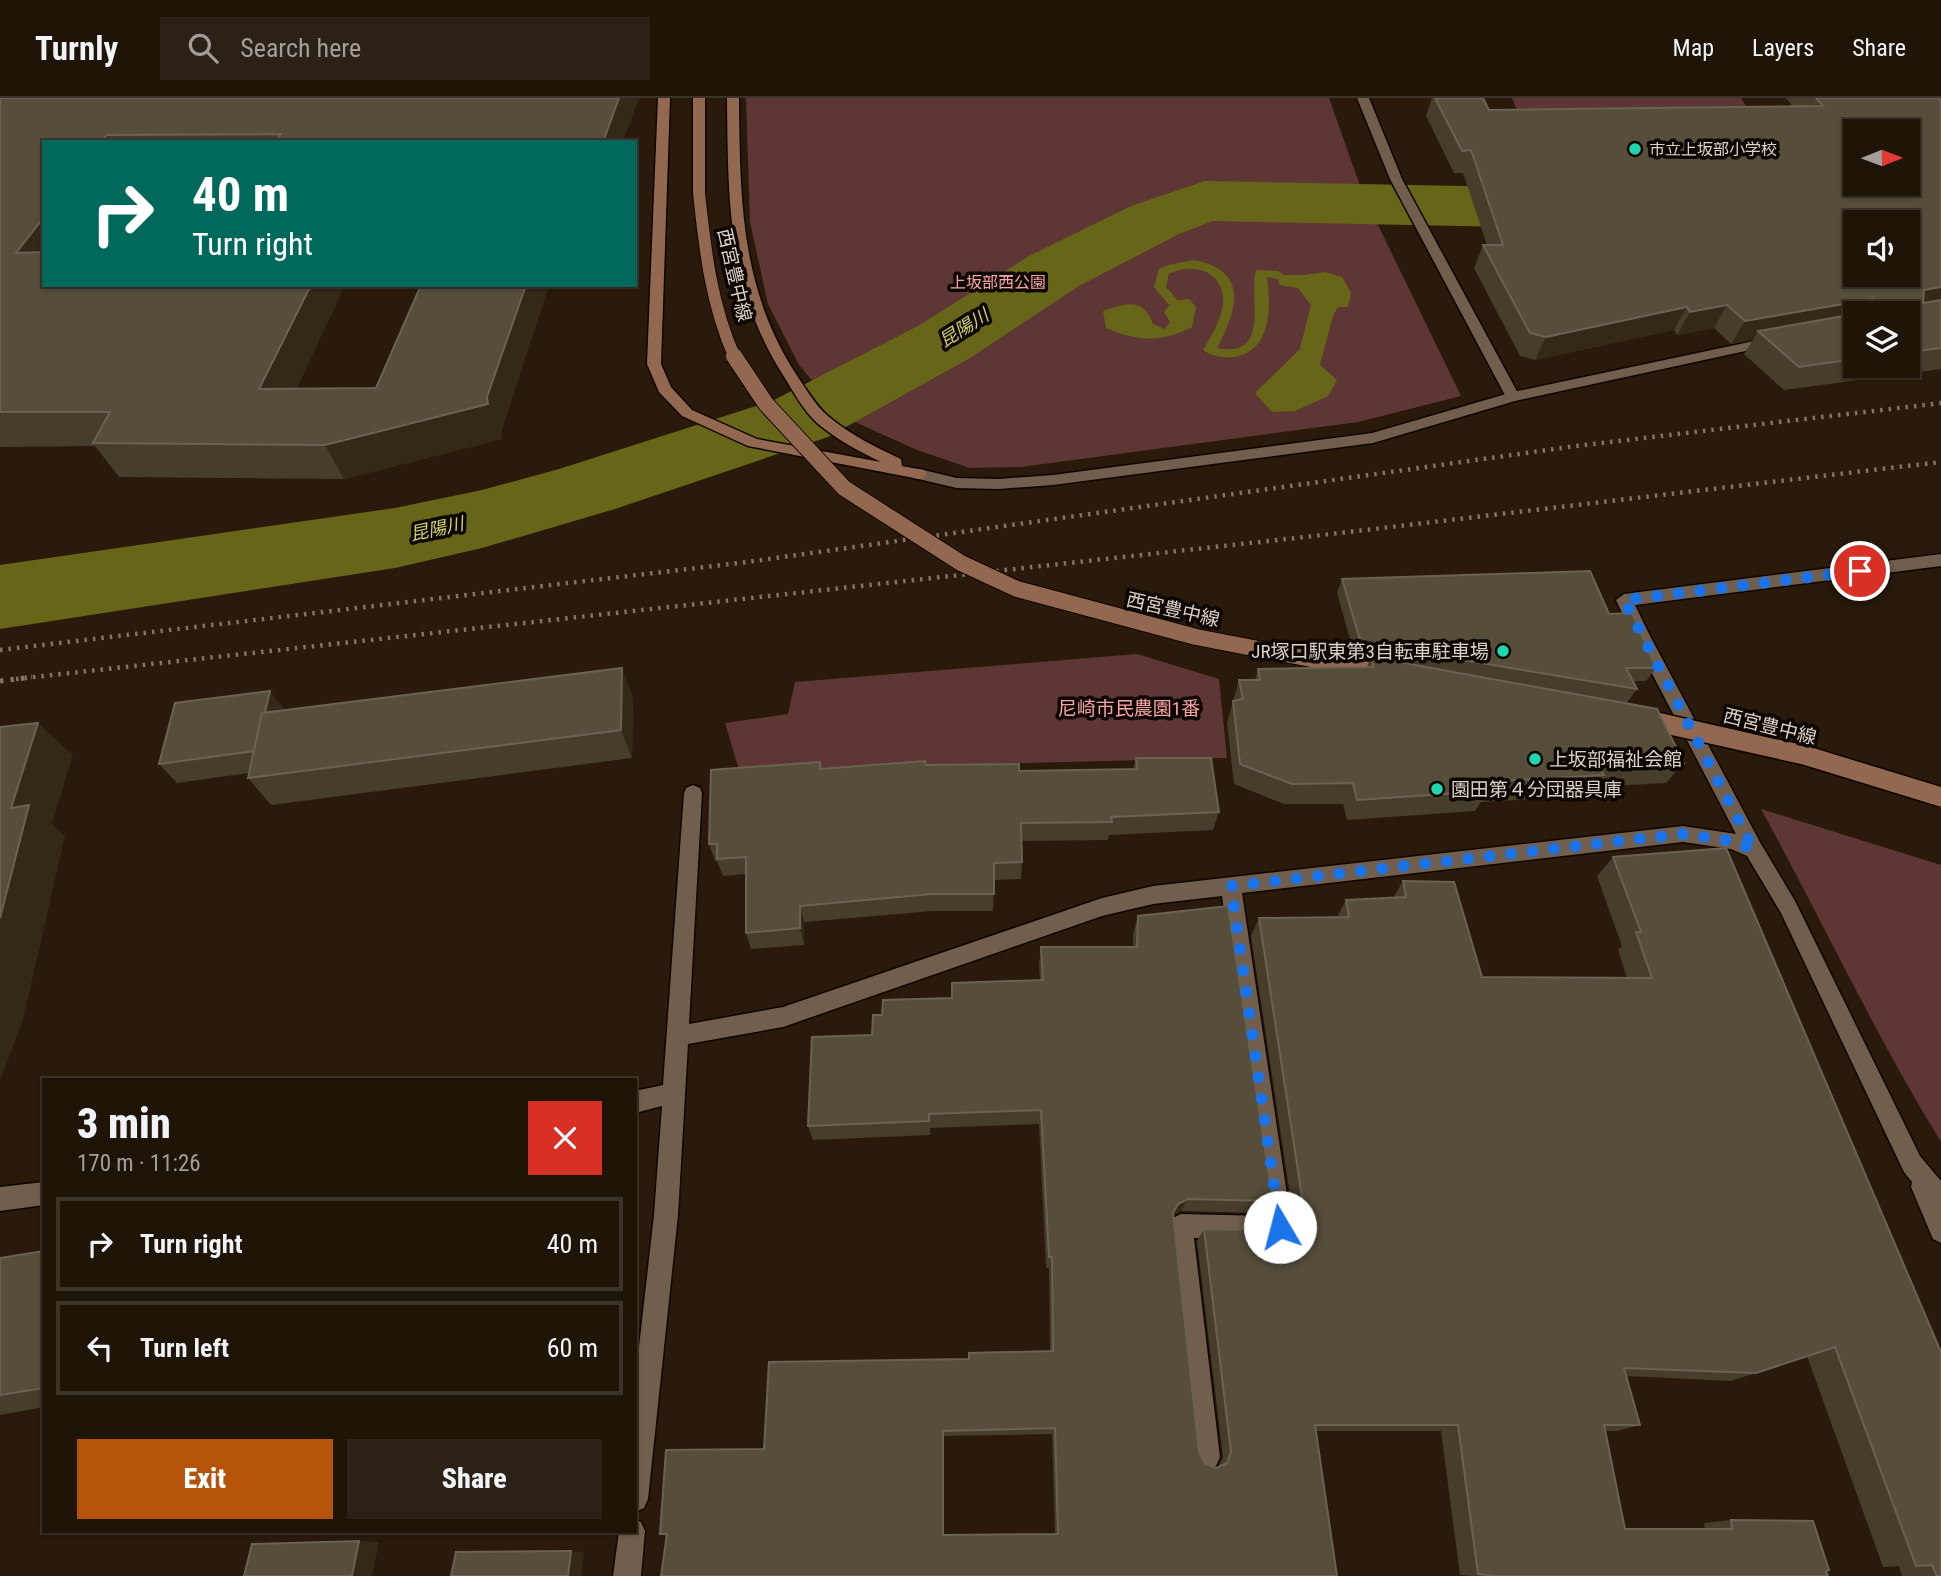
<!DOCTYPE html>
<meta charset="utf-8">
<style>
:root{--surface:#1f1408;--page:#2c2116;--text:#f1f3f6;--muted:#a19e9c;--line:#3c3329;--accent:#b45309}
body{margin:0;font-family:"Roboto Condensed","Noto Sans JP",sans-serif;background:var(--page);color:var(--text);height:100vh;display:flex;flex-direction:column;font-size:26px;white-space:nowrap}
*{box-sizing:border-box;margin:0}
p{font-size:23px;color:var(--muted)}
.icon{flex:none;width:38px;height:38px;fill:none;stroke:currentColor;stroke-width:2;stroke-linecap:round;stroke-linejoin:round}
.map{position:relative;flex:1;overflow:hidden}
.details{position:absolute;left:42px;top:980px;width:595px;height:455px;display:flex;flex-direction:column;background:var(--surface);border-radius:0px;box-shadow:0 2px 5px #0004,0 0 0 2px var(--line)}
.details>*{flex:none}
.top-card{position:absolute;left:42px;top:42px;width:595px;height:147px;border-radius:0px;box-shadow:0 2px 5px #0004,0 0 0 2px var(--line);background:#00695c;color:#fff;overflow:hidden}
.needle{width:46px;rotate:89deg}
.tools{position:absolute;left:1843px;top:21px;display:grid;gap:14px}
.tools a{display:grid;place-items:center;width:77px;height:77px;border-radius:0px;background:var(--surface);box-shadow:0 2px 5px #0004,0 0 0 2px var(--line);font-size:35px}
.pin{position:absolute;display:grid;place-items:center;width:60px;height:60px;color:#fff;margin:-30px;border:4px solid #fff;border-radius:50%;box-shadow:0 2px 7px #0007}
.me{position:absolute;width:77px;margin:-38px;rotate:352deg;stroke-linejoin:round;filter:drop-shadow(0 0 5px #0008)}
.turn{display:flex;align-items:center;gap:24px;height:147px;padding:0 35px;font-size:32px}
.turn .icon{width:91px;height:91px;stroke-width:2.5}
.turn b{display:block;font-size:49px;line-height:60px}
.round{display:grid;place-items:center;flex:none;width:74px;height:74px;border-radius:0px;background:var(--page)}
.summary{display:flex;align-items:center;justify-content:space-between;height:119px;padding:0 35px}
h1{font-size:42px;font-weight:800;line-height:52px}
.action{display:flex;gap:14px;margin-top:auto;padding:14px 35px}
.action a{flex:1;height:80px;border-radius:0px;background:var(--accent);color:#fff;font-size:28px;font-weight:800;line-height:80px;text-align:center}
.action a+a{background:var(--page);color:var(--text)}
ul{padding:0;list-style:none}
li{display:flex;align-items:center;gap:21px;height:94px;margin:0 14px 10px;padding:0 21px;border:4px solid var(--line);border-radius:0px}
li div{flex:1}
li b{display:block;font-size:26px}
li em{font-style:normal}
header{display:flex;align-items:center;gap:42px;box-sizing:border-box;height:98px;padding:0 35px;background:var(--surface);border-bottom:2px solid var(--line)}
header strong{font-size:33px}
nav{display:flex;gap:38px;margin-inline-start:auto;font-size:24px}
.search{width:490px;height:63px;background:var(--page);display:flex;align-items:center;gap:18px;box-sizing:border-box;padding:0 24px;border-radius:0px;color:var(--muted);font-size:26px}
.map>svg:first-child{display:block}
.green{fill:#5e3635}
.water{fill:#676618}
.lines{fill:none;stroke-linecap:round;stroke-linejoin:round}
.stream{fill:#676618;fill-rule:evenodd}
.river{fill:#676618;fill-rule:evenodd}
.pedestrian-casing{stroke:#110500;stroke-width:3}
.minor-casing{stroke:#110500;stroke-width:3}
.tertiary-casing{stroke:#110500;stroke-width:3}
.secondary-casing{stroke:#110500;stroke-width:3}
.pedestrian{fill:#715e4d;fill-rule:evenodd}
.minor{fill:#715e4d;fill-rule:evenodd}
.tertiary{fill:#715e4d;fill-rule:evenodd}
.secondary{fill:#936850;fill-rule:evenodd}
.rail-far1{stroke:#817468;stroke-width:4.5;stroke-dasharray:2.5 6;stroke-linecap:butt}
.rail{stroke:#817468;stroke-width:5;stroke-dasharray:3.5 7;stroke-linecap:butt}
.secondary-bridge-far2-casing{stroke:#110500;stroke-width:14;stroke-linecap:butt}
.secondary-bridge-far1-casing{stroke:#110500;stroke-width:18;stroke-linecap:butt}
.secondary-bridge-casing{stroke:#110500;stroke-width:22;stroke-linecap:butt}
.secondary-bridge-far2{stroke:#936850;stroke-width:12}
.secondary-bridge-far1{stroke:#936850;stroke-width:16}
.secondary-bridge{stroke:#936850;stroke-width:19}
.wall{fill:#463d2a;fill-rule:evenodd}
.shaded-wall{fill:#342816}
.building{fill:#564d3b;stroke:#6b6251;stroke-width:2;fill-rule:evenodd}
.route{stroke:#1a73e8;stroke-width:12;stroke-dasharray:0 21.6}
.poi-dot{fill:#21d5af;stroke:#0d0703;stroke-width:2.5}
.labels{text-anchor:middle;stroke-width:7;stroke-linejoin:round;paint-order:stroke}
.far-poi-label{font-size:16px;fill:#dcd1c7;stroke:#0d0703;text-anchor:start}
.far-park-label{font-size:16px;fill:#f9a5a2;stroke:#0d0703}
.far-water-label{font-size:18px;font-style:italic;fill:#d5d56e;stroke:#0d0703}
.street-label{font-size:19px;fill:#dcd1c7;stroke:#0d0703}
.poi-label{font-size:19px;fill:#dcd1c7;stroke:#0d0703;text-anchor:start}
.park-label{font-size:19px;fill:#f9a5a2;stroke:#0d0703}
</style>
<header>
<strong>Turnly</strong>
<div class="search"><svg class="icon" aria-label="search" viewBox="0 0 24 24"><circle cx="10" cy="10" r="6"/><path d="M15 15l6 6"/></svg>Search here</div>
<nav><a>Map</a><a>Layers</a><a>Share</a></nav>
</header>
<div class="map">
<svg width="1941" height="1478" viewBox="0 0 1941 1478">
<rect width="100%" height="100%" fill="#291a0b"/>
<!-- green -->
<path class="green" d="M 746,0 L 1329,0 L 1363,96 L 1461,298 L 1358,324 L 1021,369 L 970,370 L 917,352 L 855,324 L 830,304 L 799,267 L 768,206 L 750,124 Z
M 1512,0 L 1741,0 L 1753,19 L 1518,15 Z
M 1137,556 L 1219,581 L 1227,660 L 739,672 L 725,625 L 788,616 L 795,584 Z
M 1761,711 L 1941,767 L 1941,1044 C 1875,937 1822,822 1761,711 Z"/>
<!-- water -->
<path class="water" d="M 1325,174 L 1342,179 L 1351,195 L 1348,209 L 1338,209 L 1333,218 L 1320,267 L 1337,282 L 1328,298 L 1295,313 L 1272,314 L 1255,295 L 1300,251 L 1311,207 L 1298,190 L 1279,187 L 1278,177 L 1304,177 Z
M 1189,201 L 1196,209 L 1192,229 C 1162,245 1136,243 1106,230 L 1103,213 C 1125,205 1144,199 1153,226 L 1165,231 L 1170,224 L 1164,214 L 1172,203 Z"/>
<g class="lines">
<!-- stream -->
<path class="stream" d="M 1194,162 C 1250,173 1237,212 1217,250 C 1272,261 1248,199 1256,172 L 1278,173 L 1284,177 L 1278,181 L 1267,179 C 1271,209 1272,252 1235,259 C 1224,260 1210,258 1203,252 C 1211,238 1221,223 1223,206 C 1226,174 1194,163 1169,176 L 1166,189 L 1178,203 L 1176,206 L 1168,206 L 1154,189 L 1159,171 L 1168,167 Z"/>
<!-- river -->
<path class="river" d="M 1205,83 L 1614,91 L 1637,97 L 1647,111 L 1637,125 L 1614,131 L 1213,123 L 1179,136 L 1079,188 L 970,260 L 828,339 L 615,411 L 482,450 L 395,470 L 0,531 L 0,467 L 395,410 L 482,392 L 559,371 L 772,303 L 918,228 L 1029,158 L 1131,108 Z"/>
<!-- pedestrian casing -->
<g class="pedestrian-casing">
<path id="pedestrian" d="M 1941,456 L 1941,468 L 1635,507 L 1650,538 L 1647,543 L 1635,543 L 1616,502 L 1624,496 Z"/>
</g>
<!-- minor casing -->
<g class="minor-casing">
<path id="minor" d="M 1357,0 L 1369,0 L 1402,81 L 1520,299 L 1518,302 L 1508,302 L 1506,299 L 1390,81 Z
M 1644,537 L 1650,538 L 1761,746 L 1795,803 L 1920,1058 L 1941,1083 L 1941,1145 L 1933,1141 L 1911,1089 L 1912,1084 L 1904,1074 L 1781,815 L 1747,758 L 1731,751 L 1683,744 L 1242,795 L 1292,1130 L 1288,1138 L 1280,1142 L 1194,1140 L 1220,1359 L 1216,1368 L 1207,1372 L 1198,1368 L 1194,1359 L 1169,1128 L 1173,1120 L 1181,1116 L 1267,1118 L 1222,798 L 1153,806 L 1102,818 L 783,929 L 688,946 L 678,1117 L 648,1401 L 644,1410 L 635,1414 L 635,1284 L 654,1117 L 662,1008 L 635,1015 L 635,993 L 663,987 L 684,695 L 686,690 L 693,687 L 700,690 L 702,695 L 689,926 L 783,909 L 1102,800 L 1153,788 L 1683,728 L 1736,736 L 1635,543 L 1638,538 Z
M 44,1084 L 44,1107 L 0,1113 L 0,1089 Z
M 635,1421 L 641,1424 L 645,1433 L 641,1478 L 613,1478 L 619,1433 L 635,1433 Z"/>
</g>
<!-- tertiary casing -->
<g class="tertiary-casing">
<path id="tertiary" d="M 1773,239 L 1778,240 L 1778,246 L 1515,303 L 1373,345 L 1053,387 L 999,391 L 957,390 L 914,380 L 911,376 L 919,371 L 957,380 L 999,381 L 1053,377 L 1372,335 L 1513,294 Z"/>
</g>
<!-- secondary casing -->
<g class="secondary-casing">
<path id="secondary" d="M 658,0 L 670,0 L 661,266 L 671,289 L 692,312 L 757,341 L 881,364 C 858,353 836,341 817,325 C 803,312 793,293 783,277 C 727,190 728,100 727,0 L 739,0 C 740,99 740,190 796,276 C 806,291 815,307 828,318 C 850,337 876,349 901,361 L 902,368 L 924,372 L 927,376 L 924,380 L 919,381 L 748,348 L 682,318 L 659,294 L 647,266 Z
M 693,0 L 705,0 L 705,95 L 699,99 L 693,95 Z"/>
</g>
<!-- pedestrian -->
<use href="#pedestrian" class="pedestrian"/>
<!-- minor -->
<use href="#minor" class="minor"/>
<!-- tertiary -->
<use href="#tertiary" class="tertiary"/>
<!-- secondary -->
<use href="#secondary" class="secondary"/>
<!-- rail-far1 -->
<path class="rail-far1" d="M 0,552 L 747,464 L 1576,348 L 1941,305
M 16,581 L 1314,438 L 1941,364"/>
<!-- rail -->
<path class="rail" d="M 0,583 L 32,579"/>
<!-- secondary-bridge-far2 casing -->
<g class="secondary-bridge-far2-casing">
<path id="secondary-bridge-far2" d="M 699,95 C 705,151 711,207 735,260"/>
</g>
<!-- secondary-bridge-far1 casing -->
<g class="secondary-bridge-far1-casing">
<path id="secondary-bridge-far1" d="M 734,258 L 766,306 L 844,390 L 961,465 L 1017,491 L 1196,539 L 1379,574"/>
</g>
<!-- secondary-bridge casing -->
<g class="secondary-bridge-casing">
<path id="secondary-bridge" d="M 1639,620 L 1804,657 L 1941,699"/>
</g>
<!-- secondary-bridge-far2 -->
<use href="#secondary-bridge-far2" class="secondary-bridge-far2"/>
<!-- secondary-bridge-far1 -->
<use href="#secondary-bridge-far1" class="secondary-bridge-far1"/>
<!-- secondary-bridge -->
<use href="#secondary-bridge" class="secondary-bridge"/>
</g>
<!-- wall -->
<path class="wall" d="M 0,0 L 623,44 L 44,44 L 44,187 L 345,187 L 296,291 L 376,290 L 421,187 L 549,187 L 501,334 L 502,341 L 344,381 L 119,379 L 95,348 L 0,349 Z
M 1432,0 L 1483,0 L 1489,12 L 1793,9 L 1786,0 L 1941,0 L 1941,271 L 1784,292 L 1744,256 L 1753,242 L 1731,246 L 1714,230 L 1677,237 L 1674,232 L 1535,262 L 1520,258 L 1474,170 L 1483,147 L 1487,147 L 1463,75 L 1454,75 L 1426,18 ZM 1855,215 L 1908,215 L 1908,268 L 1855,268 Z
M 1342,481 L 1609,516 L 1656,570 L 1646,583 L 1633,583 L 1637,591 L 1627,605 L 1575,596 L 1684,665 L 1666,685 L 1594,689 L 1588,698 L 1481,704 L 1475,713 L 1347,722 L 1343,706 L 1284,706 L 1234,686 L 1227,625 L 1239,582 L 1255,582 L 1258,571 L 1367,569 L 1370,561 L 1355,559 L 1337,495 Z
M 633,598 L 632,660 L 271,707 L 248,680 L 249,675 L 177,685 L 159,666 L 285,612 Z
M 1136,660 L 1219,714 L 1213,732 L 1109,737 L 1108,742 L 1022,743 L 1022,764 L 1021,781 L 994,782 L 993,813 L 933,813 L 804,824 L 804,847 L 751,851 L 746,835 L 746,776 L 723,778 L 717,763 L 715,763 L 709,746 L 820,664 L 822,671 L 926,667 L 1019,673 L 1133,671 Z
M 1613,759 L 1941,1478 L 1902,1478 L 1899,1468 L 1883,1469 L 1807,1258 L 1756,1275 L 1731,1283 L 1626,1278 L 1640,1327 L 1617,1333 L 1605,1333 L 1625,1431 L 1705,1431 L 1704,1425 L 1731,1422 L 1826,1473 L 1828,1478 L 1472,1478 L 1460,1477 L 1441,1333 L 1316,1333 L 1337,1478 L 667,1438 L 660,1436 L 764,1351 L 969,1261 L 1050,1253 L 1049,1170 L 1046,1170 L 1039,1026 L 930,1030 L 930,1037 L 813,1042 L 808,1028 L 872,937 L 882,917 L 952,900 L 1040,882 L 1039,867 L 1041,849 L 1133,849 L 1133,836 L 1138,818 L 1273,1103 L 1264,1115 L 1181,1113 L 1173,1117 L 1199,1354 L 1205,1366 L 1216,1370 L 1218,1369 L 1223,1359 L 1197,1143 L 1204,1131 L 1290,1133 L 1295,1130 L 1251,838 L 1259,820 L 1337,819 L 1346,802 L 1393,800 L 1403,783 L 1482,879 L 1627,880 L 1618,852 L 1622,848 L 1597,778 ZM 1052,1336 L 1055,1436 L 944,1437 L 944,1338 Z
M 44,1153 L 44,1309 L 0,1317 L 0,1160 Z"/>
<!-- shaded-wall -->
<path class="shaded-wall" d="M 619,0 L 639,0 L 623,44 L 603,44 Z
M 107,37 L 111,44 L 102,44 Z
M 44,119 L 44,185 L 16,155 Z
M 311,187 L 345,187 L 279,326 L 259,291 Z
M 526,187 L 549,187 L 501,334 L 502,341 L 344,381 L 325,347 L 487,299 Z
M 1941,189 L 1941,209 L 1908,215 L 1924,192 Z
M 1873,201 L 1863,215 L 1855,215 L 1855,224 L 1758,233 L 1753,242 L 1731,246 L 1745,223 Z
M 1727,207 L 1714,230 L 1677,237 L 1690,214 Z
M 1687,209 L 1674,232 L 1535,262 L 1546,239 Z
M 622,570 L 633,598 L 632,660 L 621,632 Z
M 270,593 L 285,612 L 257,653 Z
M 38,625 L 73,657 L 52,726 L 65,738 L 23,922 L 0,983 L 0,820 L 11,710 Z
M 800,808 L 804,824 L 804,847 L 800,830 Z
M 1188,1101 L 1181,1113 L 1172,1118 L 1178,1106 Z
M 943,1333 L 944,1338 L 944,1439 L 943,1437 Z
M 359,1443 L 379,1444 L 372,1478 L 352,1478 Z
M 571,1453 L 584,1454 L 581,1478 L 568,1478 Z"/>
<!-- building -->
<path class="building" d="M 0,0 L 619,0 L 603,44 L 276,44 L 281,36 L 107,37 L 102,44 L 44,44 L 44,119 L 16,155 L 44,154 L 44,187 L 311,187 L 259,291 L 376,290 L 421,187 L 526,187 L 487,299 L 488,306 L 325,347 L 93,345 L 110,314 L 0,314 Z
M 1435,0 L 1483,0 L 1489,12 L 1823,8 L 1816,0 L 1938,0 L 1941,3 L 1941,189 L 1924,192 L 1923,205 L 1941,202 L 1941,250 L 1908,254 L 1908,215 L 1862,215 L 1872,214 L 1873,201 L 1745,223 L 1727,207 L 1690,214 L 1687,209 L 1546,239 L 1530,235 L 1483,147 L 1503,147 L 1471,52 L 1462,53 ZM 1855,33 L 1908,33 L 1908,86 L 1855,86 ZM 1855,124 L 1908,124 L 1908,177 L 1855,177 Z
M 1855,216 L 1855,261 L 1799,269 L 1758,233 Z
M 1590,473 L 1609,516 L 1632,515 L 1656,570 L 1626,570 L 1637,591 L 1361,545 L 1342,481 Z
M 1371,559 L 1657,611 L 1684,665 L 1600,669 L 1604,677 L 1485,684 L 1488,693 L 1357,702 L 1353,685 L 1292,686 L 1240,666 L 1233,603 L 1243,601 L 1239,582 L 1260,582 L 1258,571 L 1373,569 Z
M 622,570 L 621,632 L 248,680 L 262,615 Z
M 270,593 L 265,614 L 262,615 L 254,653 L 159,666 L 175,605 Z
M 38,625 L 11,710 L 29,707 L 0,820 L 0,629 Z
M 1136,660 L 1211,660 L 1219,714 L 1111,719 L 1112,724 L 1021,725 L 1022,764 L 994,765 L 994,796 L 932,796 L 800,808 L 800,830 L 746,835 L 746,759 L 717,761 L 717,746 L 709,746 L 711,672 L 820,664 L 820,671 L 925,663 L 926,667 L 1019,666 L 1019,673 L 1137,671 Z
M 1726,750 L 1941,1254 L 1941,1478 L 1937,1478 L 1932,1467 L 1916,1468 L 1835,1249 L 1756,1275 L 1624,1270 L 1640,1327 L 1604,1327 L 1625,1431 L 1732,1431 L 1731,1422 L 1813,1423 L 1829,1472 L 1826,1473 L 1828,1478 L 1496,1478 L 1478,1476 L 1458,1327 L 1315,1327 L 1337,1478 L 661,1478 L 667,1436 L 660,1436 L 666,1352 L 764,1351 L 769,1264 L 969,1261 L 969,1255 L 1053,1253 L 1052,1159 L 1049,1159 L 1041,1012 L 929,1016 L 929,1023 L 808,1028 L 812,939 L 872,937 L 873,917 L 882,917 L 883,902 L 952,900 L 952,885 L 1043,882 L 1041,849 L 1137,849 L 1138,818 L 1228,808 L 1273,1103 L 1188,1101 L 1178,1106 L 1173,1115 L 1199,1354 L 1205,1366 L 1216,1370 L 1227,1365 L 1231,1354 L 1204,1131 L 1290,1133 L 1300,1128 L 1305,1118 L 1259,820 L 1349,819 L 1346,802 L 1406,799 L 1403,783 L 1454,784 L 1482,879 L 1652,880 L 1636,834 L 1641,834 L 1613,759 ZM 1055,1330 L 1058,1436 L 943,1437 L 943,1333 Z
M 44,1153 L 44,1290 L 0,1297 L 0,1160 Z
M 359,1443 L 352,1478 L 244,1478 L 252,1446 Z
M 571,1453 L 568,1478 L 451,1478 L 456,1454 Z"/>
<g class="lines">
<!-- route -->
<path class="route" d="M 1280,1129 L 1231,788 L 1682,736 L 1733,743 L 1754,752 L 1624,502 L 1860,473"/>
</g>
<!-- markers -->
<g class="poi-dot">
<circle cx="1635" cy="51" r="7"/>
<circle cx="1503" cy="553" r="7"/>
<circle cx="1535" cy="661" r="7"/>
<circle cx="1437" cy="691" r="7"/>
</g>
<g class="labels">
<!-- far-poi labels -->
<g class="far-poi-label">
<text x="1649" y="57">市立上坂部小学校</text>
</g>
<!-- far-park labels -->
<g class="far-park-label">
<text x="998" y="190">上坂部西公園</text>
</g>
<!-- far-water labels -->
<g class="far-water-label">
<text transform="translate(964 230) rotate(-32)" y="6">昆陽川</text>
<text transform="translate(437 431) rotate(-12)" y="6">昆陽川</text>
</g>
<!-- street labels -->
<g class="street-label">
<text transform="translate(735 177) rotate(77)" y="7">西宮豊中線</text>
<text transform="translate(1173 511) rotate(13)" y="7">西宮豊中線</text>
<text transform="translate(1770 628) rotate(14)" y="7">西宮豊中線</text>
</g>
<!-- poi labels -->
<g class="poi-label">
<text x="1489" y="560" text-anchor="end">JR塚口駅東第3自転車駐車場</text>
<text x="1549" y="668">上坂部福祉会館</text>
<text x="1451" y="698">園田第４分団器具庫</text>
</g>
<!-- park labels -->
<g class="park-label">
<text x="1129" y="617">尼崎市民農園1番</text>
</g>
</g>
</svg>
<div class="tools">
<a><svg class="needle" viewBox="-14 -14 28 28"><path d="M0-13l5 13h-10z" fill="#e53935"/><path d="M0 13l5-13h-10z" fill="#a19e9c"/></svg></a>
<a><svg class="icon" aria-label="sound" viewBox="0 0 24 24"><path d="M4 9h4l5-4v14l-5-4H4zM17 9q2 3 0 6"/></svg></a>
<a><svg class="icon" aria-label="layers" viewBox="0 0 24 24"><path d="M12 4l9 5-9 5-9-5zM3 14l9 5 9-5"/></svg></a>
</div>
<div class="pin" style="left:1860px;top:473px;background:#d93025"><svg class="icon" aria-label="arrive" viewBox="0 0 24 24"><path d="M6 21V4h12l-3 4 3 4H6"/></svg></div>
<svg class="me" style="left:1280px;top:1129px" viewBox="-20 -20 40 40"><circle r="19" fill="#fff"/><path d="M0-13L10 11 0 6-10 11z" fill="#1a73e8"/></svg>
<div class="top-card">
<div class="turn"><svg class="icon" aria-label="right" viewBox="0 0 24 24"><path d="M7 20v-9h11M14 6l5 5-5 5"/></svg><div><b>40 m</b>Turn right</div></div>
</div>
<section class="details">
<div class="summary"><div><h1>3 min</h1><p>170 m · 11:26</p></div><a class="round" style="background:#d93025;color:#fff"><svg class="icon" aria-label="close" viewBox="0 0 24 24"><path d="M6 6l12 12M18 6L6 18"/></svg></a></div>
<ul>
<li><svg class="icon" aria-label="right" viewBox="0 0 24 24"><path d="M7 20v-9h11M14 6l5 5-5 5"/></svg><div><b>Turn right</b></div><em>40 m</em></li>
<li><svg class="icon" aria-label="left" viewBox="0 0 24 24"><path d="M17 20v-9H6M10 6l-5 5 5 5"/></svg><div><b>Turn left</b></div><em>60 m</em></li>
</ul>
<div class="action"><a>Exit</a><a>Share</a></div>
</section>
</div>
